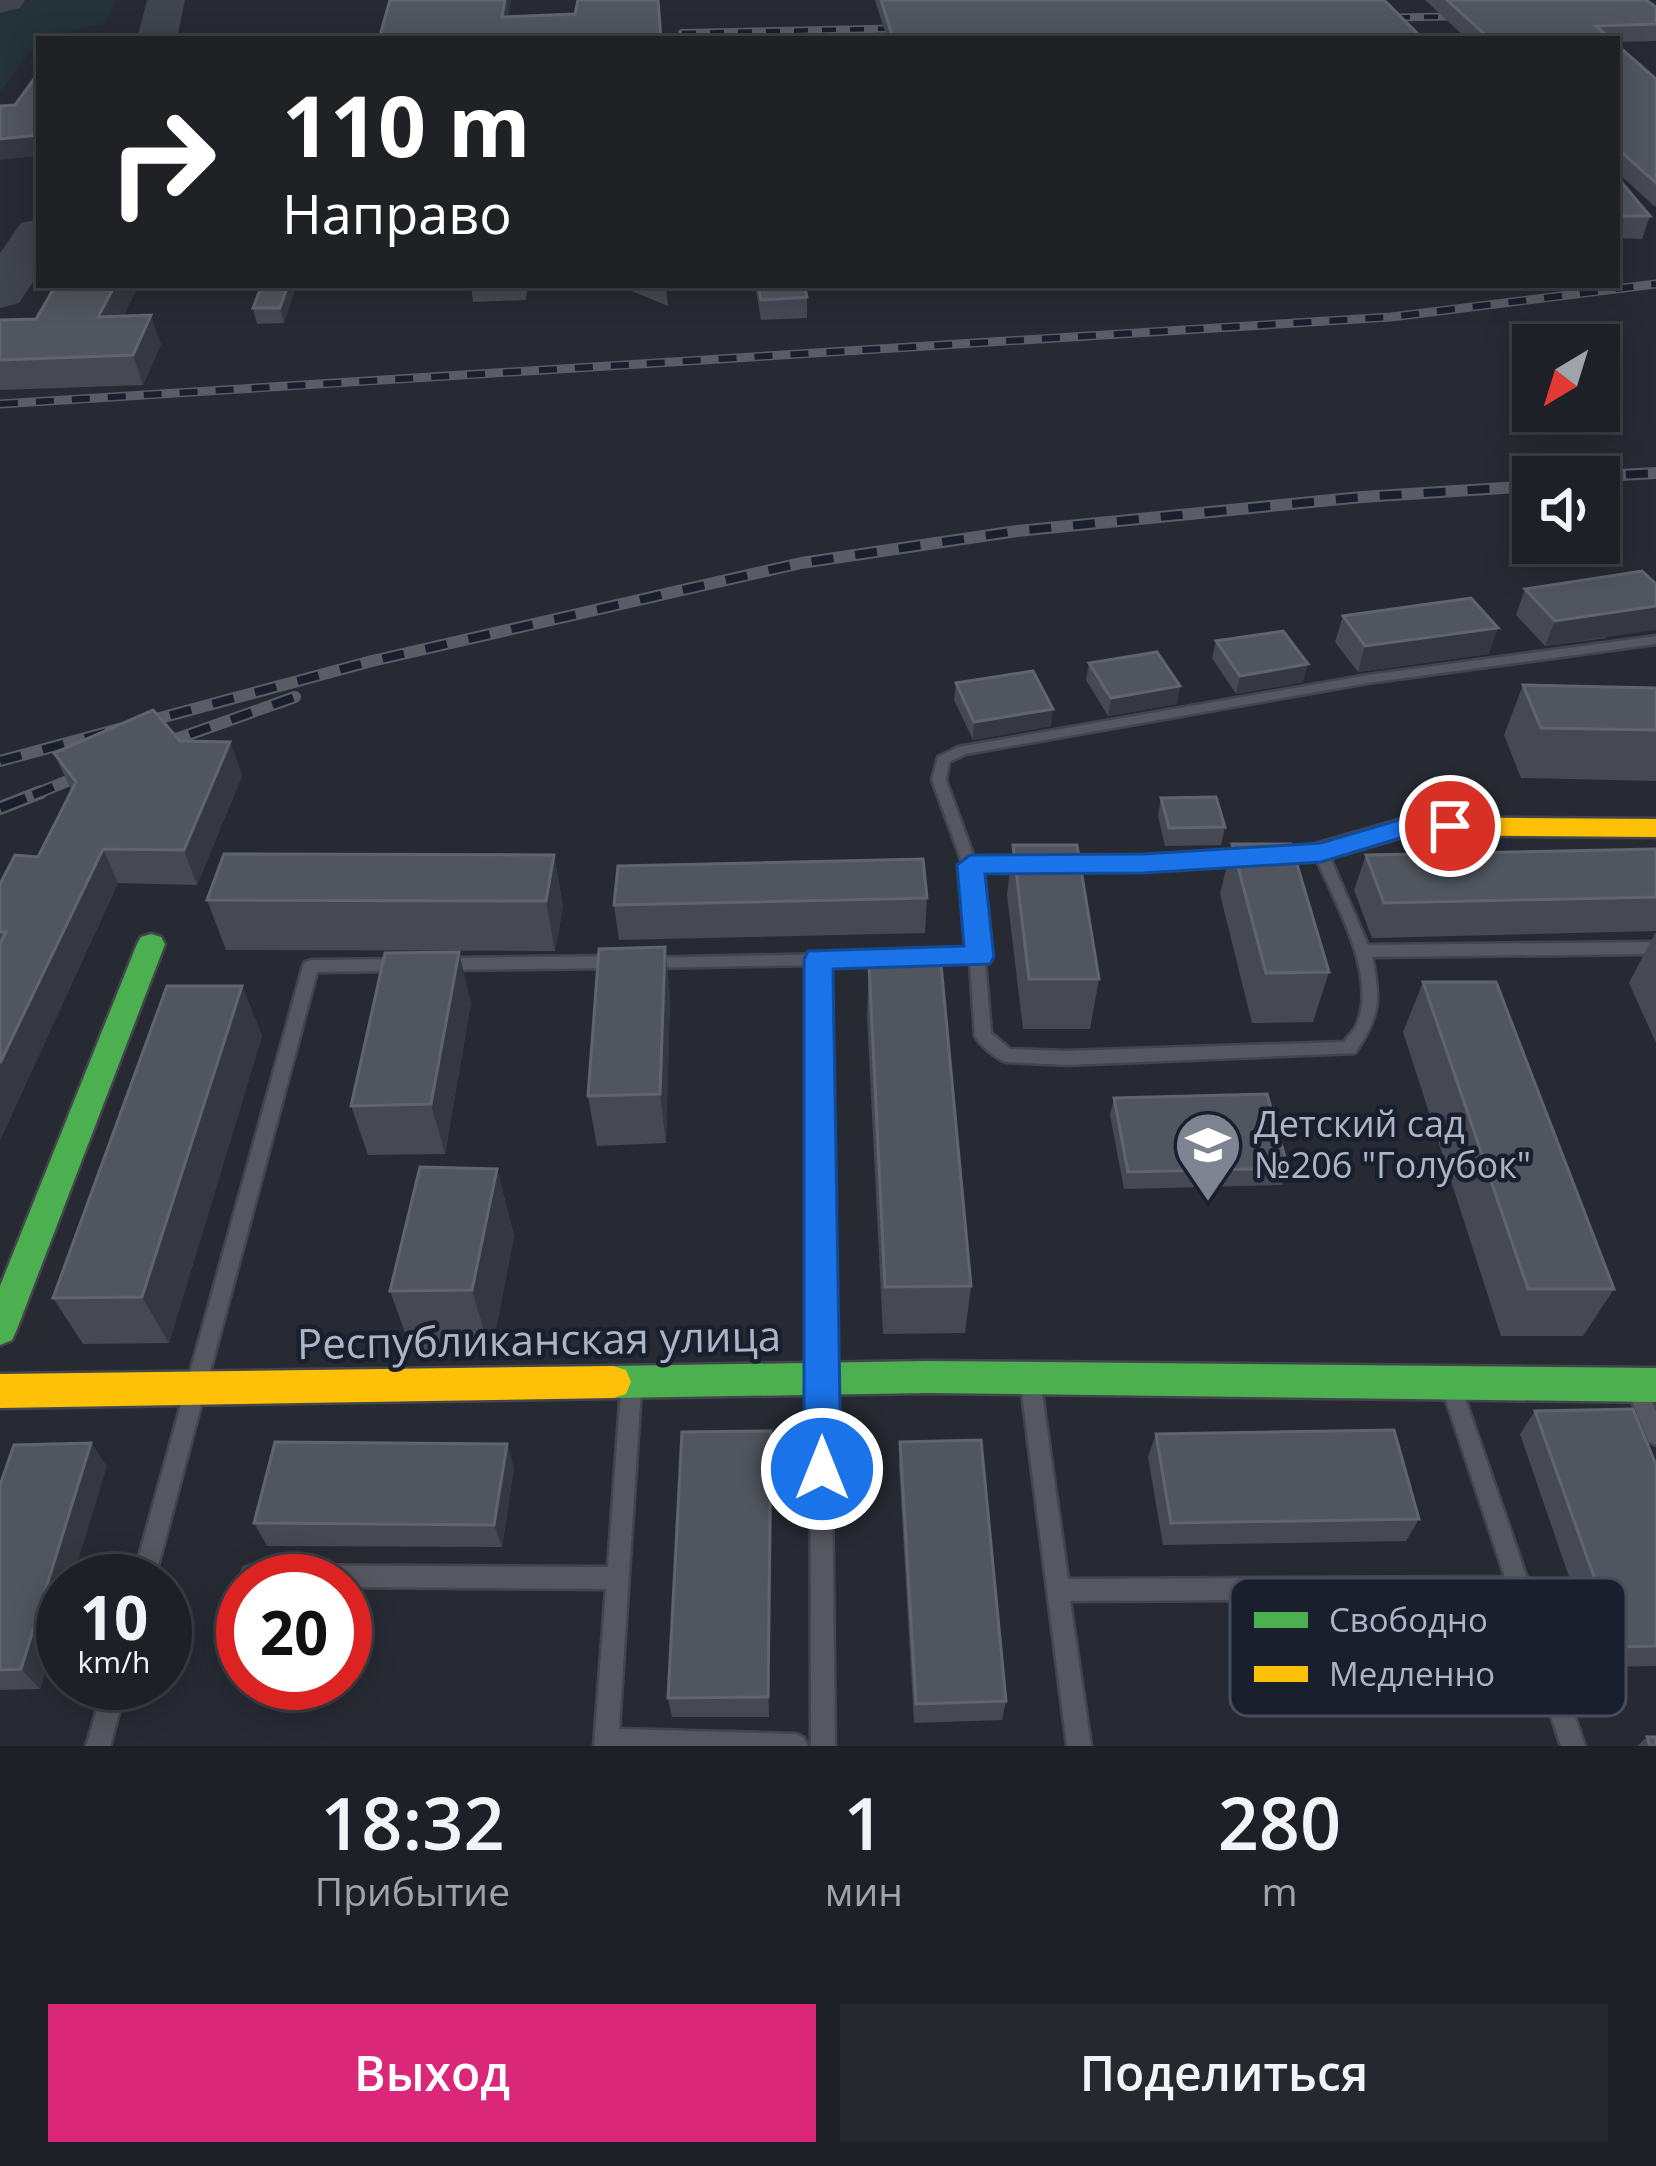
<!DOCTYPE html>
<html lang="ru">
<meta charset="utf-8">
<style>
:root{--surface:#1d2026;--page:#25282e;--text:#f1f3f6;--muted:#a0a3a7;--line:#3b3e43;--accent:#db2777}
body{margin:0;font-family:"Open Sans",sans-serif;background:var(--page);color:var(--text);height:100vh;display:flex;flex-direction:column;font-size:45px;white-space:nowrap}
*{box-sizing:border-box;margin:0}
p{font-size:39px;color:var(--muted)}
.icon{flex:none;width:66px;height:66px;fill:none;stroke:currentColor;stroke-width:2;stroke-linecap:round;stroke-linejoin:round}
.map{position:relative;height:1746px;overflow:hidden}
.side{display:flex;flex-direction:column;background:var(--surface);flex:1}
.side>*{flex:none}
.top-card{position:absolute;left:36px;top:36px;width:1584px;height:252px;border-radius:0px;box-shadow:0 6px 30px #0003,0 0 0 3px var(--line);background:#202124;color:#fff;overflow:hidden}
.needle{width:78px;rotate:218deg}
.tools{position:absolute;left:1512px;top:324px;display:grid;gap:24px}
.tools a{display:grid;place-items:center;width:108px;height:108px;border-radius:0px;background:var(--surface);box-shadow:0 6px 30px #0003,0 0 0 3px var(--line);font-size:60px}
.speed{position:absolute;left:36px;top:1554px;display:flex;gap:24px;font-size:60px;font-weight:700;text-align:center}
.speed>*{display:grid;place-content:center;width:156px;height:156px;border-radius:50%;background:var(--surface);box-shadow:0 6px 30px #0003,0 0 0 3px var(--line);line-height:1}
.speed small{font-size:30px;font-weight:400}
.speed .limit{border:18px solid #d22;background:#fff;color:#111}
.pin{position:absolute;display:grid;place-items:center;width:102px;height:102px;color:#fff;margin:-51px;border:6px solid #fff;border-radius:50%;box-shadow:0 3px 12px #0007}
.me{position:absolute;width:132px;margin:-66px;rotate:0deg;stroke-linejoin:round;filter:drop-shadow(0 0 9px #0008)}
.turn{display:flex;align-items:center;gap:42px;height:252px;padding:0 48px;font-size:54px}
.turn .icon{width:156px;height:156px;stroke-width:2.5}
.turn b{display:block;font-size:84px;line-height:102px}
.eta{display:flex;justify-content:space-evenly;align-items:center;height:204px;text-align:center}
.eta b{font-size:72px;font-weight:600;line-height:84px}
.primary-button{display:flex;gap:24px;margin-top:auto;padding:24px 48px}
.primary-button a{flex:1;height:138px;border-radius:0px;background:var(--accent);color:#fff;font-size:48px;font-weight:600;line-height:138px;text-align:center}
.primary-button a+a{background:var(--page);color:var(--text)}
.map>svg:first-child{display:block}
.green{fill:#243239}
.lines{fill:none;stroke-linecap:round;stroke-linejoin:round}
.taxiway{fill:#40444c;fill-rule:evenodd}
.lane-casing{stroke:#43454c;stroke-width:5}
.fast-casing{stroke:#43454c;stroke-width:5}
.slow-casing{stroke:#43454c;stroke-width:5}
.lane{fill:#565861;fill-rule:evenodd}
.fast{fill:#4caf50;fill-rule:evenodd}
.slow{fill:#ffc107;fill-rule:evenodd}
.rail-far3-casing{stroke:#5a5d65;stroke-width:8}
.rail-far2-casing{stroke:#5a5d65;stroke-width:9}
.rail-far1-casing{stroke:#5a5d65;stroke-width:12}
.rail-casing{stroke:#5a5d65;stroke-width:14}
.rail-far3{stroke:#1a1f2e;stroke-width:4.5;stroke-dasharray:14;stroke-linecap:butt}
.rail-far2{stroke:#1a1f2e;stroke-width:6;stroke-dasharray:18;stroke-linecap:butt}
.rail-far1{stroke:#1a1f2e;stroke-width:8;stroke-dasharray:22;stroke-linecap:butt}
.rail{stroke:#1a1f2e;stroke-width:9;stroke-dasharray:28;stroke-linecap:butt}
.wall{fill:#464953}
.shaded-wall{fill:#353841}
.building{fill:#51555f;stroke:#60646f;stroke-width:3}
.route{fill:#1a73e8;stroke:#114b97;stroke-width:3}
.labels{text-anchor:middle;stroke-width:9;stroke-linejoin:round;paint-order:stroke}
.poi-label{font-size:36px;fill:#afb4c5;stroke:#1a1f2e;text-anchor:start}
.near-street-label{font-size:42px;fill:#afb4c5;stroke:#1a1f2e}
.key{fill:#1a1f2e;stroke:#474c5b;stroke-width:3}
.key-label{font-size:33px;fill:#afb4c5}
</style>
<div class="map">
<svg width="1656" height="1746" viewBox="0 0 1656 1746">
<rect width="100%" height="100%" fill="#272a33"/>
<!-- green -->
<path class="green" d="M 31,0 L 116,0 L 105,23 L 39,39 L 0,92 L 0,6 Z"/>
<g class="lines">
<!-- taxiway -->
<path class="taxiway" d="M 0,0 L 25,0 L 20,8 L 0,13 Z
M 147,0 L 185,0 L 177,39 L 137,39 Z
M 39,219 L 39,273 L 19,303 L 0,308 L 0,253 L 21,223 Z"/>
<!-- lane casing -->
<g class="lane-casing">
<path id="lane" d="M 1656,636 L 1656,644 L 1368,683 L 966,754 L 949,762 L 946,780 L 975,860 L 1026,859 L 1033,864 L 1026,869 L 978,870 L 985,953 L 988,957 L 985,961 L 991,1033 L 1010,1049 L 1067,1051 L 1344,1042 C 1348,1036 1353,1032 1356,1026 C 1379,977 1335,902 1316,858 L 1273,859 L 1271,855 L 1273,851 L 1278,850 L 1326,848 L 1368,945 L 1656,942 L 1656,954 L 1372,957 C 1381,999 1380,1017 1355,1053 L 1067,1065 L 1006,1062 C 995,1058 981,1046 975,1036 L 970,963 L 826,965 L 835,1746 L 811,1746 L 810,965 L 647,968 L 641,966 L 639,962 L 641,958 L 969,951 L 963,865 L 932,780 L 938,757 L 958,747 L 1368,675 Z
M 1248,852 L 1255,857 L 1248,862 L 1062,869 L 1055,864 L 1062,859 Z
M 617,956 L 623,958 L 625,962 L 623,966 L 617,968 L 443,970 L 437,968 L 435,964 L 437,960 L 443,958 Z
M 401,959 L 407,961 L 409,965 L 407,969 L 401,971 L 317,972 L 154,1581 L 132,1581 L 303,966 L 305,962 L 311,960 Z
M 1031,1377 L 1038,1380 L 1041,1386 L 1068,1579 L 1505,1577 L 1443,1391 L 1446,1384 L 1453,1382 L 1460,1384 L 1585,1746 L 1561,1746 L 1512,1599 L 1070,1601 L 1091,1746 L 1067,1746 L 1021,1386 L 1024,1380 Z
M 631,1380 L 638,1382 L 641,1389 L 619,1729 L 796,1734 L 804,1738 L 808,1746 L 594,1746 L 606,1589 L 345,1587 L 345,1581 L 243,1581 L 241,1576 L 244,1568 L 252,1565 L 608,1567 L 621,1389 L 624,1382 Z
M 1639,1385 L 1646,1387 L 1656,1411 L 1656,1445 L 1649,1442 L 1629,1394 L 1632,1387 Z
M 105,1683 L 127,1683 L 110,1746 L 86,1746 Z"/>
</g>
<!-- fast casing -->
<g class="fast-casing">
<path id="fast" d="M 151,934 L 161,937 L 165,944 L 17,1329 L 12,1340 L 0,1345 L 0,1286 L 137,944 L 141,937 Z
M 927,1361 L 1656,1368 L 1656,1402 L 927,1393 L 613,1398 L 600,1394 L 595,1382 L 600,1370 L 613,1366 Z"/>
</g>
<!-- slow casing -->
<g class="slow-casing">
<path id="slow" d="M 1409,817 L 1656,819 L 1656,837 L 1409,835 L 1321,861 L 1308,852 L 1312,845 Z
M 613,1366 L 626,1370 L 631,1382 L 626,1394 L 613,1398 L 0,1408 L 0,1374 Z"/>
</g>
<!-- lane -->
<use href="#lane" class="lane"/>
<!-- fast -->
<use href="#fast" class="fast"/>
<!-- slow -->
<use href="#slow" class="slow"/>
<!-- rail-far3 casing -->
<g class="rail-far3-casing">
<path id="rail-far3" d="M 1368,18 L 1476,16
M 682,33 L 918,28"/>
</g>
<!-- rail-far2 casing -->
<g class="rail-far2-casing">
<path id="rail-far2" d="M 0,404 L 1391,317 L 1656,284"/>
</g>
<!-- rail-far1 casing -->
<g class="rail-far1-casing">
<path id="rail-far1" d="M 1582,477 L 1656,473
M 148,749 L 295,697
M 0,761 L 372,661 L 801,563 L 1017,531 L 1362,497 L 1533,486
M 33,795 L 97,769"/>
</g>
<!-- rail casing -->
<g class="rail-casing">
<path id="rail" d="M 0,808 L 41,792"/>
</g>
<!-- rail-far3 -->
<use href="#rail-far3" class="rail-far3"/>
<!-- rail-far2 -->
<use href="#rail-far2" class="rail-far2"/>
<!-- rail-far1 -->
<use href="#rail-far1" class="rail-far1"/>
<!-- rail -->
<use href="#rail" class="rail"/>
</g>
<!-- wall -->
<path class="wall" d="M 875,0 L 1384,0 L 887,38 Z
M 1425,0 L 1646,0 L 1656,7 L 1656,41 L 1617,42 L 1617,39 L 1467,39 Z
M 1617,45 L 1656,79 L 1656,206 L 1654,206 L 1617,172 Z
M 1617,177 L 1650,216 L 1642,239 L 1617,238 Z
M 56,285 L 139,285 L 123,316 L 161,344 L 143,385 L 0,390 L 0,320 L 36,319 Z
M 262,285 L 294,285 L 295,289 L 284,323 L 257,324 L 253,308 Z
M 471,285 L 528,285 L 526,300 L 473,302 Z
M 617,285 L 672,285 L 666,288 L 668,306 Z
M 755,285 L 804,285 L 807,297 L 807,318 L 761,320 Z
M 1525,589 L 1607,638 L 1545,646 L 1516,615 Z
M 1343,616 L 1489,654 L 1358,672 L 1335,642 Z
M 1216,641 L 1303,682 L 1236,694 L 1212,658 Z
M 1089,663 L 1177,704 L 1108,716 L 1086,680 Z
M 956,683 L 1051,726 L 973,740 L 954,700 Z
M 1523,685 L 1656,688 L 1656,781 L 1521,778 L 1504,735 Z
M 180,741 L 230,742 L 242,776 L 197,885 L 118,883 L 0,1140 L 0,884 L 38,857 L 71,790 L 54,753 Z
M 1161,798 L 1225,827 L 1221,845 L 1165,846 L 1158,816 Z
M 1232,844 L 1329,972 L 1313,1022 L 1252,1023 L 1220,894 Z
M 1013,845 L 1099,979 L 1090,1029 L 1023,1029 L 1007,895 Z
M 1656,849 L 1656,931 L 1372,938 L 1354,890 L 1366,855 Z
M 554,855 L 563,906 L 555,951 L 226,950 L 207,900 Z
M 927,898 L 925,933 L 619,940 L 614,905 Z
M 1655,933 L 1656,933 L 1656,1043 L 1629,983 Z
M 665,947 L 670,997 L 666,1143 L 597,1146 L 588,1096 Z
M 869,965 L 971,1286 L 965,1333 L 883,1334 L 867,1015 Z
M 1423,982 L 1614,1289 L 1583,1336 L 1501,1336 L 1403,1032 Z
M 242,986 L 262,1036 L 169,1343 L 83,1344 L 53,1298 Z
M 471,1002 L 445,1154 L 368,1155 L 351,1106 Z
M 1114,1098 L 1288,1168 L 1282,1185 L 1124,1189 L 1110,1115 Z
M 497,1169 L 514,1236 L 491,1354 L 413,1355 L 390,1291 Z
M 1535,1411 L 1656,1465 L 1656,1666 L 1600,1667 L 1520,1434 Z
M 771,1431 L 769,1717 L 672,1717 L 668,1698 Z
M 1156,1434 L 1419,1519 L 1406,1541 L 1163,1545 L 1148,1457 Z
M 900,1442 L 1006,1701 L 1002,1720 L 914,1723 L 899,1465 Z
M 107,1466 L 63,1581 L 63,1613 L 40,1689 L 0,1690 L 0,1485 Z
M 514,1467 L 502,1547 L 267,1546 L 254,1523 Z
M 1647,1737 L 1656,1746 L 1637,1746 Z"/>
<!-- shaded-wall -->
<path class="shaded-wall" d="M 505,0 L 511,0 L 505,39 L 502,17 Z
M 39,135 L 39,156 L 0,160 L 0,139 Z
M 115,285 L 139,285 L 108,346 L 98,317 Z
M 288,285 L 294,285 L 295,289 L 284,323 L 280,308 Z
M 151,315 L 161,344 L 143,385 L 133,355 Z
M 1656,606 L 1656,630 L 1545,646 L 1555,621 Z
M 1498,628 L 1489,654 L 1358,672 L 1365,646 Z
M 1308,664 L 1303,682 L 1236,694 L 1240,676 Z
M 1180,686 L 1177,704 L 1108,716 L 1111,698 Z
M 1053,709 L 1051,726 L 973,740 L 974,722 Z
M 230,742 L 242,776 L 197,885 L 184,850 Z
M 103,849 L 118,883 L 0,1140 L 0,1063 Z
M 554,855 L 563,906 L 555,951 L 546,901 Z
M 665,947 L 670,997 L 666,1143 L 660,1094 Z
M 459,952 L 471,1002 L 445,1154 L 431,1104 Z
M 242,986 L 262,1036 L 169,1343 L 142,1297 Z
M 497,1169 L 514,1236 L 491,1354 L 472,1290 Z
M 771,1431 L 773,1455 L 769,1717 L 768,1697 Z
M 91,1443 L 107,1466 L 72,1581 L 63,1581 L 63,1613 L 40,1689 L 21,1669 Z
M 507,1444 L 514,1467 L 502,1547 L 494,1525 Z"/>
<!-- building -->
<path class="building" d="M 390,0 L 505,0 L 502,17 L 575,14 L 578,0 L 658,0 L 661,39 L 379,39 Z
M 881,0 L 1384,0 L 1423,39 L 860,39 L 893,38 Z
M 1447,0 L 1646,0 L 1656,7 L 1656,24 L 1596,26 L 1611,39 L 1490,39 Z
M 1617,45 L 1656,79 L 1656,183 L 1617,148 Z
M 39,72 L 39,135 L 0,139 L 0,106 L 15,105 Z
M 1617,177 L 1650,216 L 1617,216 Z
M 56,285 L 115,285 L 98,317 L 151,315 L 133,355 L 0,360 L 0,320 L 36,319 Z
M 262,285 L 288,285 L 280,308 L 253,308 Z
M 758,285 L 804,285 L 807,297 L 761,300 Z
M 1642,571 L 1656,584 L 1656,606 L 1555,621 L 1525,589 Z
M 1471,598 L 1498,628 L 1365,646 L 1343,616 Z
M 1283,631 L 1308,664 L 1240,676 L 1216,641 Z
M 1157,652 L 1180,686 L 1111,698 L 1089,663 Z
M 1033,671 L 1053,709 L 974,722 L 956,683 Z
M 1523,685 L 1656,688 L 1656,730 L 1541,728 Z
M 153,710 L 180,741 L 230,742 L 184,850 L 103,849 L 0,1063 L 0,944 L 6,932 L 0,932 L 0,884 L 15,855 L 38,857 L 76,782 L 54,753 Z
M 1216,797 L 1225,827 L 1169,828 L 1161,798 Z
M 1232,844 L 1291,844 L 1329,972 L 1266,973 Z
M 1013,845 L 1077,845 L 1099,979 L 1029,979 Z
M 1656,849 L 1656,897 L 1384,903 L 1366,855 Z
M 224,854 L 554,855 L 546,901 L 207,900 Z
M 923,859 L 927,898 L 614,905 L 618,866 Z
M 665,947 L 660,1094 L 588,1096 L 599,949 Z
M 459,952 L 431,1104 L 351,1106 L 385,953 Z
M 941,964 L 971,1286 L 885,1287 L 869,965 Z
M 1423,982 L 1496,982 L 1614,1289 L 1528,1289 Z
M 167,986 L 242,986 L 142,1297 L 53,1298 Z
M 1267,1094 L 1288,1168 L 1128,1172 L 1114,1098 Z
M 420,1167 L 497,1169 L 472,1290 L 390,1291 Z
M 1633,1409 L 1656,1465 L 1656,1646 L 1619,1647 L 1535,1411 Z
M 1394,1430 L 1419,1519 L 1171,1523 L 1156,1434 Z
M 771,1431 L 768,1697 L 668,1698 L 682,1432 Z
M 981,1440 L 1006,1701 L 916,1704 L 900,1442 Z
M 275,1442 L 507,1444 L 494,1525 L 254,1523 Z
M 91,1443 L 21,1669 L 0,1670 L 0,1485 L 14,1445 Z
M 1647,1737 L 1656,1737 L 1656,1746 L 1650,1746 Z"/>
<!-- route -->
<path class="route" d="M 1409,817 L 1450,817 L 1464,826 L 1450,836 L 1410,835 L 1321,862 L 1143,873 L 985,874 L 994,957 L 990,964 L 833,969 L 841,1469 L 835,1482 L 822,1487 L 809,1482 L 804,1469 L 804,959 L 808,951 L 964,946 L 957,865 L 970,855 L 1143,854 L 1321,843 Z"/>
<!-- icons -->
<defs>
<g id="school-pin" transform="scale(3.45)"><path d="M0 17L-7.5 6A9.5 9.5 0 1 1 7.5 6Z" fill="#7f8492" stroke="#1a1f2e"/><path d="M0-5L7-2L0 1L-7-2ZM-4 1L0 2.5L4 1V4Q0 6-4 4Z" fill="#fff"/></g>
</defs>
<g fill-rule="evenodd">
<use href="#school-pin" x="1208" y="1145"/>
</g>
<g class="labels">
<!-- poi labels -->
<g class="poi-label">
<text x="1254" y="1137">Детский сад<tspan x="1254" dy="41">№206 "Голубок"</tspan></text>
</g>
<!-- near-street labels -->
<g class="near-street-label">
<text transform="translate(539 1340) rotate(-1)" y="15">Республиканская улица</text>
</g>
</g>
<!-- legend -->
<rect x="1230" y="1578" width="396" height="138" rx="18" class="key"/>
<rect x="1254" y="1612" width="54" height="16" fill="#4caf50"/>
<rect x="1254" y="1666" width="54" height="16" fill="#ffc107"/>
<g class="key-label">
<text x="1329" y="1632">Свободно</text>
<text x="1329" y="1686">Медленно</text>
</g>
</svg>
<div class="tools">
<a><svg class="needle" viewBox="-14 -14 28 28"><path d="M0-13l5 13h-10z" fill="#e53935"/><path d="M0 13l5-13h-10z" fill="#a0a3a7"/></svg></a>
<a><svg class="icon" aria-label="sound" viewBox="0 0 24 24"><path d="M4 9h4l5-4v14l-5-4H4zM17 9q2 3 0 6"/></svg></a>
</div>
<div class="speed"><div>10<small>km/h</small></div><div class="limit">20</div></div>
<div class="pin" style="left:1450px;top:826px;background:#d93025"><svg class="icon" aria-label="arrive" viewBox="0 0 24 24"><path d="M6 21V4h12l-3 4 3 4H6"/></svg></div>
<svg class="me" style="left:822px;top:1469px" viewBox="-20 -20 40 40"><circle r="17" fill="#1a73e8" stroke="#fff" stroke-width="3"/><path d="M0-11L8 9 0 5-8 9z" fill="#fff"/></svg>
<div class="top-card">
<div class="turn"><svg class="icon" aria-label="right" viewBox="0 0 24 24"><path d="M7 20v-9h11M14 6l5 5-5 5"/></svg><div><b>110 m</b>Направо</div></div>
</div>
</div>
<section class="side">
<div class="eta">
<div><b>18:32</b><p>Прибытие</p></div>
<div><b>1</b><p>мин</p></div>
<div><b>280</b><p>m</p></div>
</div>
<div class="primary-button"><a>Выход</a><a>Поделиться</a></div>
</section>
